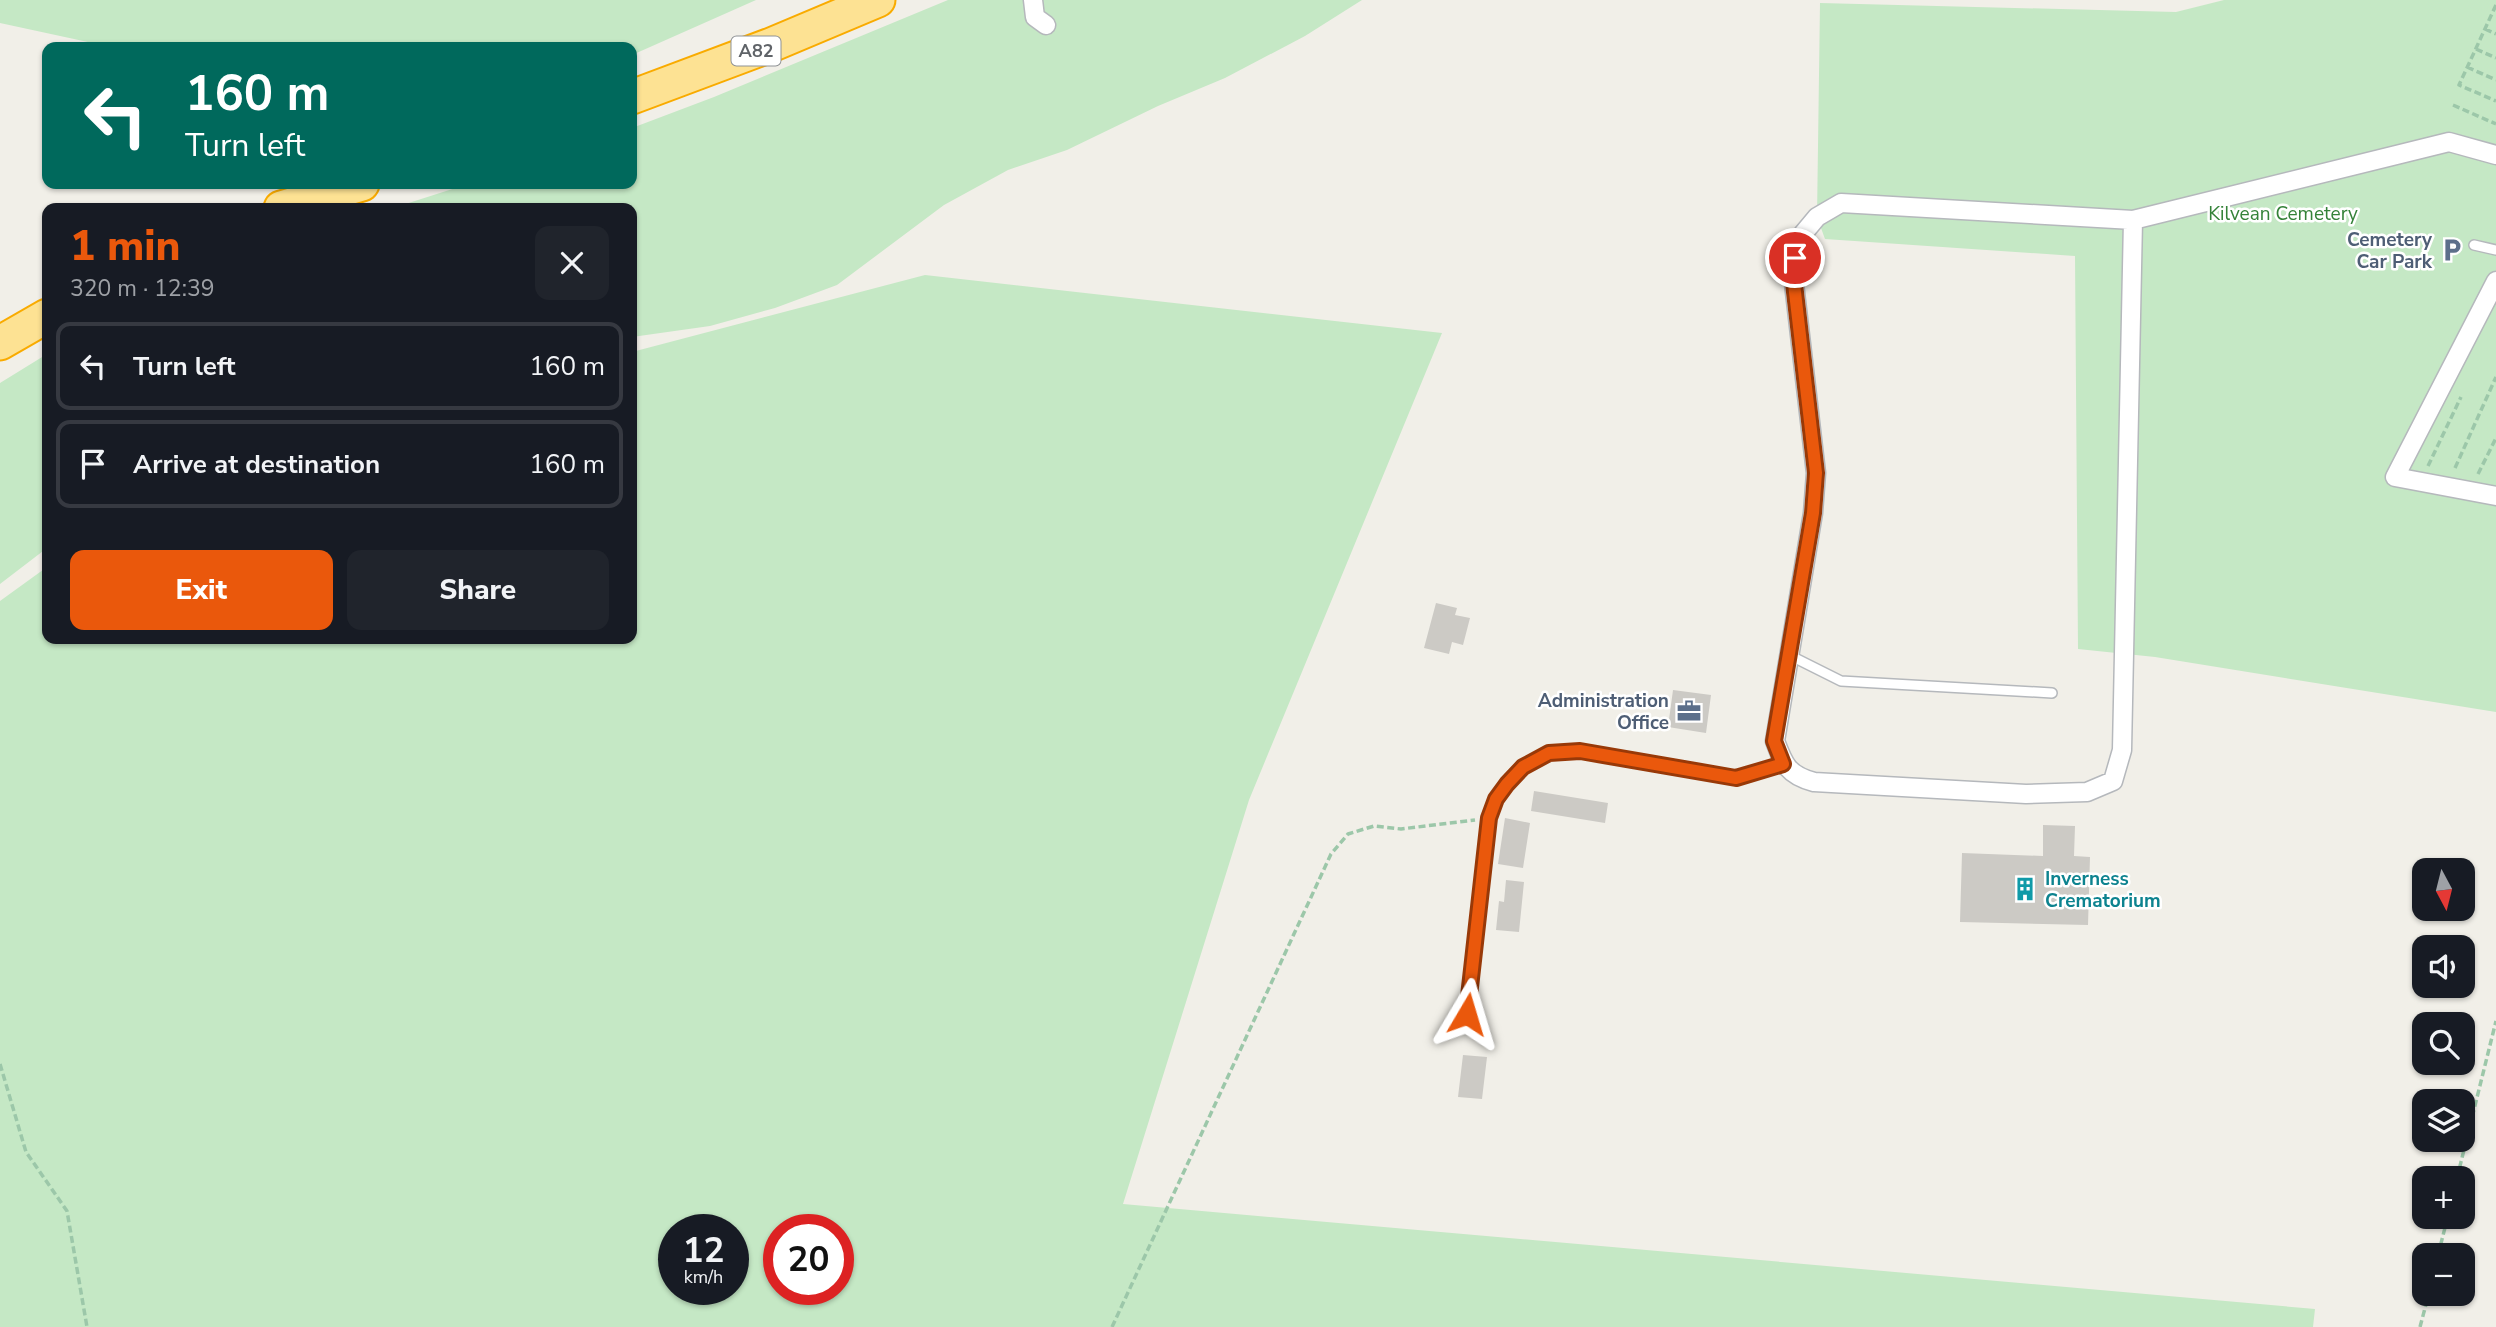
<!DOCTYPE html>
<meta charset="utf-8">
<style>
:root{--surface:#171b24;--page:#20242c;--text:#f1f3f6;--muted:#9ea1a6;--line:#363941;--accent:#ea580c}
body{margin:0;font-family:"Nunito Sans",sans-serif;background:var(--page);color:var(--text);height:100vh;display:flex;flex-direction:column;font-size:26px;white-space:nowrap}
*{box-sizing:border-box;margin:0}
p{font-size:23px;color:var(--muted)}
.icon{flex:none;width:38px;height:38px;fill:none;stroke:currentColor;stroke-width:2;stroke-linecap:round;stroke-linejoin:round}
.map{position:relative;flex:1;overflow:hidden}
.panel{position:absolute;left:42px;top:203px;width:595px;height:441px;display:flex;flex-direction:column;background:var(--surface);border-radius:14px;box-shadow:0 2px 5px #0004}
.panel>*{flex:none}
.hud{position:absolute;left:42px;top:42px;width:595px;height:147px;border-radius:14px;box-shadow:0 2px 5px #0004;background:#00695c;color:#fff;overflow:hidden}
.needle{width:46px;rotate:173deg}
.buttons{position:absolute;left:2412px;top:858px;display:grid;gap:14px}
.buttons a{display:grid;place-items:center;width:63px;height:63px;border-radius:14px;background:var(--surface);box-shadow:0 2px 5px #0004;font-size:35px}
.speed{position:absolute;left:658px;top:1214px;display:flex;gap:14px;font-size:35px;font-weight:700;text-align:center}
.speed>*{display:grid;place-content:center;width:91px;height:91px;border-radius:50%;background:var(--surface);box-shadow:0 2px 5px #0004;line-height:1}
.speed small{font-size:18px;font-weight:400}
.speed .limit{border:10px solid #d22;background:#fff;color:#111}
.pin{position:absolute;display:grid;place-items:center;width:60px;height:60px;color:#fff;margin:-30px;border:4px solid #fff;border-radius:50%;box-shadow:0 2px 7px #0007}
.me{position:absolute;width:77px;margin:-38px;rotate:7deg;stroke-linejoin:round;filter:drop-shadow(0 0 5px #0008)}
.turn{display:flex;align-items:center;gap:24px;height:147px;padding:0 28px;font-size:32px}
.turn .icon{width:91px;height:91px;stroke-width:2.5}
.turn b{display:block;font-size:49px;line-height:60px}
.round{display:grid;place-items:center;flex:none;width:74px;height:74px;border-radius:14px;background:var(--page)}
.summary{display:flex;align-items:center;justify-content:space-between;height:119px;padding:0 28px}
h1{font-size:42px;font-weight:800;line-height:52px;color:var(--accent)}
.action{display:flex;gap:14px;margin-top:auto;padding:14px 28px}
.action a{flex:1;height:80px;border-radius:14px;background:var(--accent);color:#fff;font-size:28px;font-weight:800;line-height:80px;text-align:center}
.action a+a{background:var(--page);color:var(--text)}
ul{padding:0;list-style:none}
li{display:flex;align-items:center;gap:21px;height:88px;margin:0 14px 10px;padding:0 14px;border:4px solid var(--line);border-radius:14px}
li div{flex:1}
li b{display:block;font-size:26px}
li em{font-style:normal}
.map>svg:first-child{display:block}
.green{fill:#c5e8c5;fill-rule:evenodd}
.building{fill:#cccac5}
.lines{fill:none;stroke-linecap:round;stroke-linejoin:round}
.lane-casing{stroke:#b5b8bc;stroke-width:12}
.street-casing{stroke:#b5b8bc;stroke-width:21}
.highway-casing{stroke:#f9ab00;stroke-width:37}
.path{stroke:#9cc7a9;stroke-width:3.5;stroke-dasharray:7 3.5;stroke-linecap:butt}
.lane{stroke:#fff;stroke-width:9}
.street{stroke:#fff;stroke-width:18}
.highway{stroke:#fde293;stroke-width:33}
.route-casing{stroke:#983908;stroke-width:18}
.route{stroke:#ea580c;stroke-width:12}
.labels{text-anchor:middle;stroke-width:5;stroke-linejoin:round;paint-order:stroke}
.shield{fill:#fff;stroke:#8f9295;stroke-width:2}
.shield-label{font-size:18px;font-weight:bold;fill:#5f6368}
.park-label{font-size:19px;fill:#348238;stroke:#fff}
.service-label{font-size:19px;font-weight:bold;fill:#4e5e75;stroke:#fff;text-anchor:end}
.culture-label{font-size:19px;font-weight:bold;fill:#0d838f;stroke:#fff;text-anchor:start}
</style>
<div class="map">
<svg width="2496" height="1327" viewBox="0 0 2496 1327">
<rect width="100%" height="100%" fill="#f1efe8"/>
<!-- green -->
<path class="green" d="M 0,0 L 756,0 L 632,55 L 632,47 L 111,47 L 0,23 Z
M 948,0 L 1362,0 L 1305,36 L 1225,78 L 1158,106 L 1067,150 L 1008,170 L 944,205 L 837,285 L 775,308 L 710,326 L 632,337 L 632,208 L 393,208 L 468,184 L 632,184 L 632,128 L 714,97 Z
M 2224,0 L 2496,0 L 2496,712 L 2155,657 L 2078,649 L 2075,256 L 1825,239 L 1817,217 L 1820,3 L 2176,12 Z
M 925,275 L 1442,333 L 1249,800 L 1123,1204 L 2315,1309 L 2313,1327 L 0,1327 L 0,601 L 47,567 L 47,639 L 632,639 L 632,352 ZM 674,1230 L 733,1230 L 733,1290 L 674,1290 ZM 838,1230 L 838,1290 L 779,1290 L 779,1230 Z
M 47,354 L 47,548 L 0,584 L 0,383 Z"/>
<!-- building -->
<path class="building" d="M 1436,603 L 1457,608 L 1455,615 L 1470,618 L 1463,645 L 1452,642 L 1449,654 L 1424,648 Z
M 1673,690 L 1711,695 L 1706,733 L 1668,727 Z
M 1534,791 L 1608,803 L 1605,823 L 1531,811 Z
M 1505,818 L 1530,823 L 1523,868 L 1498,864 Z
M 2043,825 L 2075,826 L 2074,856 L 2090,857 L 2088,925 L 1960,922 L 1962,853 L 2043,856 Z
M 1506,880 L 1524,882 L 1519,932 L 1496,930 L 1499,901 L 1504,902 Z
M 1463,1055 L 1487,1057 L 1482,1099 L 1458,1097 Z"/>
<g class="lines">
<!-- lane casing -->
<g class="lane-casing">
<path id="lane" d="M 2474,245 L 2496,250
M 1789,655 L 1841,681 L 2052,693
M 1467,1015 L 1489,818 L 1496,799 L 1507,784 L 1523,767 L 1549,753 L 1580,751 L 1736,778 L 1783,764"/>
</g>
<!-- street casing -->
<g class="street-casing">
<path id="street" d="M 1033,0 L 1035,17 L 1046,25
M 2133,220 L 2122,750 L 2113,781 L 2087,792 L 2026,794 L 1814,782 C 1788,775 1784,765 1775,741 L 1813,513 L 1816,473 L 1793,275 L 1797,241 L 1817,217 L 1841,203 L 2133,220 L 2449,142 L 2496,155
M 2496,281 L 2395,477 L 2496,496"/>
</g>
<!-- highway casing -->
<g class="highway-casing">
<path id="highway" d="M 632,97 L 771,45 L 878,0
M 281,208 L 362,184
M 0,343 L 47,316"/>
</g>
<!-- path -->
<path class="path" d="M 2496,5 L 2459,85 L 2496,101
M 2485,29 L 2496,34
M 2476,49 L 2496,58
M 2467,67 L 2496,80
M 2453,105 L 2496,124
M 2428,466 L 2461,397
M 2455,468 L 2496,377
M 2478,474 L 2496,438
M 0,1064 L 26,1152 L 67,1211 L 87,1327
M 2457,1178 L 2496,1021
M 2438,1255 L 2448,1216
M 1112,1327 L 1331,854 L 1348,834 L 1374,826 L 1401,829 L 1475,820
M 2420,1327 L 2429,1293"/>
<!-- lane -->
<use href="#lane" class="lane"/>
<!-- street -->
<use href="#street" class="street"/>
<!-- highway -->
<use href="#highway" class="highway"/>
</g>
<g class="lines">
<!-- route casing -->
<g class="route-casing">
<path id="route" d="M 1467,1014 L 1489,818 L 1496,799 L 1507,784 L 1523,767 L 1549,753 L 1580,751 L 1736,778 L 1783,764 L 1774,741 L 1813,513 L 1816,473 L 1793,275 L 1795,258"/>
</g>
<!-- route -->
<use href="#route" class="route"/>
</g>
<!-- icons -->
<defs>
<g id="parking-bare" transform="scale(1.89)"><path d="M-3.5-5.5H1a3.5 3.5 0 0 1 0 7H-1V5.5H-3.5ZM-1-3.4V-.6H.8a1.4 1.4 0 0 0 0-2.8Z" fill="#5c6f8a" stroke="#fff" stroke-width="2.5" paint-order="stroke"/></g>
<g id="office-bare" transform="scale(1.89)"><path d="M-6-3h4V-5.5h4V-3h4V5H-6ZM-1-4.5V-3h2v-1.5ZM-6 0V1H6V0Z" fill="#5c6f8a" stroke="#fff" stroke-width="2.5" paint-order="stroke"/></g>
<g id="building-bare" transform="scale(1.89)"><path d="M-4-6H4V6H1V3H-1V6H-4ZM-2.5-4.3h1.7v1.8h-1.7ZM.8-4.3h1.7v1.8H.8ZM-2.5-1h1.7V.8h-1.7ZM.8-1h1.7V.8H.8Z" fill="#0f9aa8" stroke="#fff" stroke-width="2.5" paint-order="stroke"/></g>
</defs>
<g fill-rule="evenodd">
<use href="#parking-bare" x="2452" y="250"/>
<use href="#office-bare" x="1689" y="711"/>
<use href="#building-bare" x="2025" y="889"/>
</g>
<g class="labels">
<!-- shield labels -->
<rect class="shield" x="731.5" y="36.5" width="49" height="29" rx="5"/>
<g class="shield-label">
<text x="756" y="57">A82</text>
</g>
<!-- park labels -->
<g class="park-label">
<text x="2283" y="220">Kilvean Cemetery</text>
</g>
<!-- service labels -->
<g class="service-label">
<text x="2432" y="246">Cemetery<tspan x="2432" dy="22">Car Park</tspan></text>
<text x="1669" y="707">Administration<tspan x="1669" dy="22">Office</tspan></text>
</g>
<!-- culture labels -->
<g class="culture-label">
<text x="2045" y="885">Inverness<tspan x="2045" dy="22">Crematorium</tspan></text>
</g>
</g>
</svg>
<div class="buttons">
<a><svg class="needle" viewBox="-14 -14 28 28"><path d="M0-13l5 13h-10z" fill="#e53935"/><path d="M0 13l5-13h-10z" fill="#9ea1a6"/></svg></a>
<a><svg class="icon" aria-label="sound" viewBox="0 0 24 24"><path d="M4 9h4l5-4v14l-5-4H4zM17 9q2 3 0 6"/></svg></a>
<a><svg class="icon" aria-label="search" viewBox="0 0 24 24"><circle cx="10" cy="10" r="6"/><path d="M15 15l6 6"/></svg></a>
<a><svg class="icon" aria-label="layers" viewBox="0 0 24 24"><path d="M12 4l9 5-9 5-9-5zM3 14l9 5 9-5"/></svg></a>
<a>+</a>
<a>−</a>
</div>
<div class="speed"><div>12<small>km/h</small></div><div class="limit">20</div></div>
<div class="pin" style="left:1795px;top:258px;background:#d93025"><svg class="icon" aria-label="arrive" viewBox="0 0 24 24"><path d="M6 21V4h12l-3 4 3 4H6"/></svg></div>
<svg class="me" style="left:1467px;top:1014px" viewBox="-20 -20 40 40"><path d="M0-17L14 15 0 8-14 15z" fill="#ea580c" stroke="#fff" stroke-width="4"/></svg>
<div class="hud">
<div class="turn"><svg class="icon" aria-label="left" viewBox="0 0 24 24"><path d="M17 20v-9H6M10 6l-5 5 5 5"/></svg><div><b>160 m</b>Turn left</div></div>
</div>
<section class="panel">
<div class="summary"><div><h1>1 min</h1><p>320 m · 12:39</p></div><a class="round"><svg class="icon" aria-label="close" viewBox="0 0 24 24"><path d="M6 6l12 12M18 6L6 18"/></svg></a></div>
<ul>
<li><svg class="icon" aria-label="left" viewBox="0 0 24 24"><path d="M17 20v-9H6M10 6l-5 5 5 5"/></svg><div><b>Turn left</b></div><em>160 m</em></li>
<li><svg class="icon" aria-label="arrive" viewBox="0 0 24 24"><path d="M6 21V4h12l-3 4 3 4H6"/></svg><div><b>Arrive at destination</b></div><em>160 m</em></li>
</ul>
<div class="action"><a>Exit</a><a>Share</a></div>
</section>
</div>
